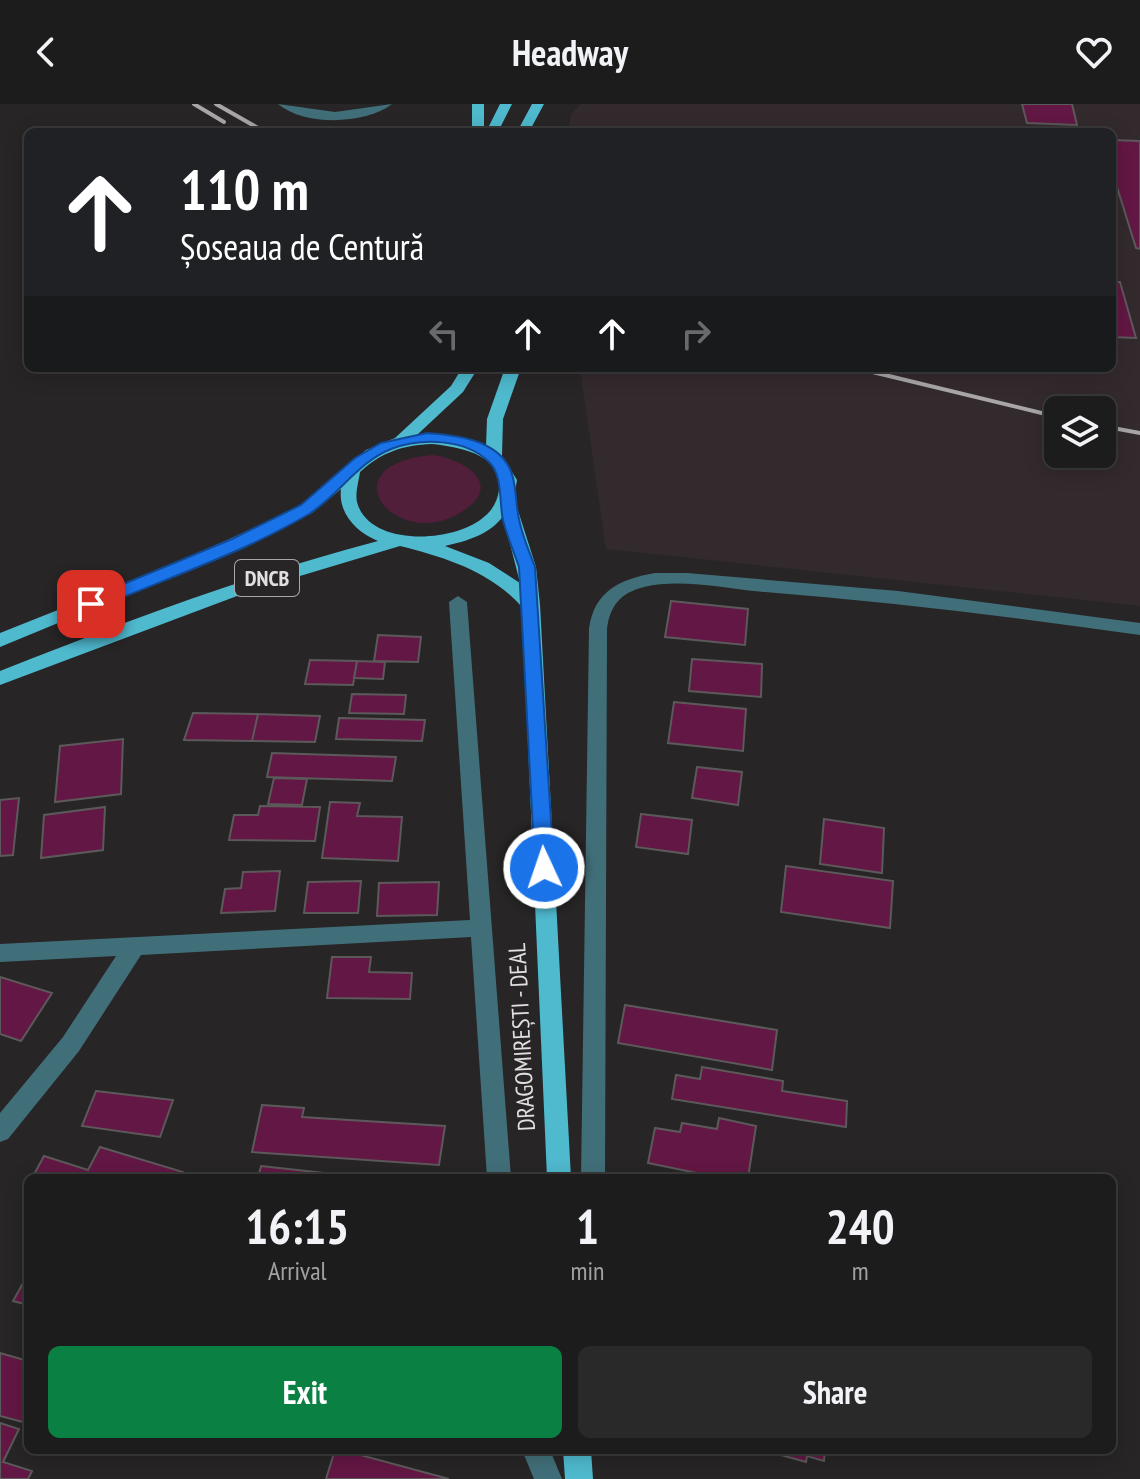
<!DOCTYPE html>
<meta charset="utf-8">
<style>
:root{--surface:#1d1c1c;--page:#2a2929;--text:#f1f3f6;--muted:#a0a1a3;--line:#3b3a3b;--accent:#0b8043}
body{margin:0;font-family:"PT Sans Narrow",sans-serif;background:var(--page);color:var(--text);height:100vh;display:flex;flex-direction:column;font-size:30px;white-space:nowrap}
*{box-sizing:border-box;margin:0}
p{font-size:26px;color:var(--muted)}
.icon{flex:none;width:44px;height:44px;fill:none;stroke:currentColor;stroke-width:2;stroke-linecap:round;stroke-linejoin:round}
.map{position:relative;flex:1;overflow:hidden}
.drawer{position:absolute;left:24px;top:1070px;width:1092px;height:280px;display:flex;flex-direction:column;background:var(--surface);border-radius:12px;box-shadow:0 4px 20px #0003,0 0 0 2px var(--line)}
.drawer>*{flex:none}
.banner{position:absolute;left:24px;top:24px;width:1092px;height:244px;border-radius:12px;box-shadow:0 4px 20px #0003,0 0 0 2px var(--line);background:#202124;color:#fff;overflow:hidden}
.fabs{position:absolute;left:1044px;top:292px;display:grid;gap:16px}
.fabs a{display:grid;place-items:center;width:72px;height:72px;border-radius:12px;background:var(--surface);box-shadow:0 4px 20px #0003,0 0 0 2px var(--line);font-size:40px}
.pin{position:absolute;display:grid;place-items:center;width:68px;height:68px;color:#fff;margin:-34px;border-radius:16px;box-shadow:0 4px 12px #0006}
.me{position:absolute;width:88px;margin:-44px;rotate:357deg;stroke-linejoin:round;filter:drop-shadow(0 0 6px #0008)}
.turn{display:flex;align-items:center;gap:28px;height:168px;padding:0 24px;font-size:36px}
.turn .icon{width:104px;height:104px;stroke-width:2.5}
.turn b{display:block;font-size:56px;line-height:68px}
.lanes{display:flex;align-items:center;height:76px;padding:0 24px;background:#0003;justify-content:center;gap:40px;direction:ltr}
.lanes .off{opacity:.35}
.eta{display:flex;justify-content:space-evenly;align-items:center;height:136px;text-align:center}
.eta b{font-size:48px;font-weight:700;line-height:56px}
.cta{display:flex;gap:16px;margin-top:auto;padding:16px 24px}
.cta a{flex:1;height:92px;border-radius:12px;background:var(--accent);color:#fff;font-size:32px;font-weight:700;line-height:92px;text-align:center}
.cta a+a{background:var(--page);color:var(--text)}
header{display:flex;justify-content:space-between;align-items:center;height:104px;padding:0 24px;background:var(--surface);font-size:36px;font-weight:700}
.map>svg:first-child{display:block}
.built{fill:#332a2e;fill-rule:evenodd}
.green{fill:#511f3a}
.building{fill:#631744;stroke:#5c595a;stroke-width:2}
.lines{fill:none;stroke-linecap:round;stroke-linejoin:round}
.minor{fill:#416f79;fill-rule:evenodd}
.major{fill:#4fb9ce;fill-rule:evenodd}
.rail{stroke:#a8a6a7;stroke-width:4}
.route{fill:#1a73e8;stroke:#114b97;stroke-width:2}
.labels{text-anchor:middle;stroke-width:8;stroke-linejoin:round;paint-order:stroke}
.shield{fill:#272526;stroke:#a9a7a8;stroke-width:2}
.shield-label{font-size:22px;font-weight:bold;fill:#e1dfe0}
.street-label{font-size:24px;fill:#e1dfe0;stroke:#272526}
</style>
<header><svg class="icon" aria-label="back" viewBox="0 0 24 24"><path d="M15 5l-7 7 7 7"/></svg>Headway<svg class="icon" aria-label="heart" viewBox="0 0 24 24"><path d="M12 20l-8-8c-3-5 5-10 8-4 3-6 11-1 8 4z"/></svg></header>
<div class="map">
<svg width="1140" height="1375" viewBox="0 0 1140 1375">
<rect width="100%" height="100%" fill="#272526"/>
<!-- built -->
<path class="built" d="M 581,0 L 1140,0 L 1140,502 L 606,445 L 580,264 L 1112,264 L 1112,28 L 568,28 L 571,10 ZM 1058,306 L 1102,306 L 1102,350 L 1058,350 Z"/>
<!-- green -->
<path class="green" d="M 433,351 C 463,355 505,380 463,407 C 396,451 324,360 433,351 Z"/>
<!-- building -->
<path class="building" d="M 1022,0 L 1072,0 L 1077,21 L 1027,19 Z
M 1112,36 L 1140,37 L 1140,145 L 1136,144 L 1112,67 Z
M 1112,178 L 1120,178 L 1136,234 L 1112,233 Z
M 671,497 L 748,505 L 745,541 L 665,533 Z
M 378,531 L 421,533 L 418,558 L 374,557 Z
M 692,555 L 762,560 L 761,593 L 689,587 Z
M 310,556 L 357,557 L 353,581 L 305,580 Z
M 357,557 L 385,558 L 383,575 L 354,574 Z
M 352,590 L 406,591 L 404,610 L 349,609 Z
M 674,598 L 746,605 L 743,647 L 668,639 Z
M 193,609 L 258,610 L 252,637 L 184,636 Z
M 258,610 L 320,612 L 315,638 L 252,637 Z
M 339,614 L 425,616 L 422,637 L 336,635 Z
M 123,635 L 121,690 L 55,698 L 60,642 Z
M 272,649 L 396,653 L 392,677 L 267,673 Z
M 697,663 L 742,668 L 738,701 L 692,694 Z
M 274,674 L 307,675 L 302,701 L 268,700 Z
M 19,694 L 13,751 L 0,752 L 0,696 Z
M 330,698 L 360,699 L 357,712 L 402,713 L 398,757 L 322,754 Z
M 260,702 L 320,703 L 315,737 L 229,736 L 234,711 L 258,711 Z
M 105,703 L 103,746 L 41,754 L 44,711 Z
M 641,710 L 692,716 L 688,750 L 636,743 Z
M 824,715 L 884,724 L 882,769 L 820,760 Z
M 786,762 L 893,777 L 890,824 L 781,808 Z
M 280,767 L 275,807 L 221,809 L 225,785 L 241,784 L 243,768 Z
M 361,777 L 358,809 L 304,809 L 308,778 Z
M 439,778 L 437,811 L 377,812 L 379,779 Z
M 332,853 L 371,853 L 369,868 L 412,869 L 410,895 L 327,894 Z
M 0,873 L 52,889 L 21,937 L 0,930 Z
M 625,901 L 777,926 L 772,966 L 618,939 Z
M 702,963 L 783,977 L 782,987 L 847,997 L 846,1023 L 672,995 L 676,971 L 700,975 Z
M 96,987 L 173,996 L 160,1033 L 82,1022 Z
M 262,1001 L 304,1004 L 302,1013 L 445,1022 L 439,1061 L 252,1048 Z
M 719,1014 L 756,1022 L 748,1074 L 721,1074 L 648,1059 L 655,1024 L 680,1028 L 682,1019 L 717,1025 Z
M 100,1043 L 183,1068 L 180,1074 L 32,1074 L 44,1052 L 88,1066 Z
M 261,1062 L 361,1073 L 258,1074 Z
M 28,1170 L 28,1201 L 13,1197 Z
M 0,1249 L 28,1257 L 28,1307 L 23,1318 L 0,1312 Z
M 0,1319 L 19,1325 L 3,1358 L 32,1367 L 28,1375 L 0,1375 Z
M 335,1346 L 342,1346 L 449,1375 L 326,1375 Z
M 763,1346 L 825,1346 L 824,1357 L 807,1352 L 806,1358 Z"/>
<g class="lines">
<!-- minor -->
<path class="minor" d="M 278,0 L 335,8 L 392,0 C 365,21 304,22 278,0 Z
M 655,469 L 687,469 L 898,487 L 1140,519 L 1140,531 C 1015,513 891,498 765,488 C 726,485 682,474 644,483 C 620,489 610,502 607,525 L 605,1074 L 581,1074 L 589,525 C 594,487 620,475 655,469 Z
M 458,492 L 467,498 L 511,1074 L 487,1074 L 471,833 L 141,851 L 79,947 L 8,1035 L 0,1038 L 0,1009 L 63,933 L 116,852 L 0,858 L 0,840 L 470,816 L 449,498 Z
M 522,1346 L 550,1346 L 562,1375 L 534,1375 Z"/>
<!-- major -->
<path class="major" d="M 472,0 L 484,0 L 484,28 L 472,28 Z
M 500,0 L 512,0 L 498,28 L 486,28 Z
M 532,0 L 544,0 L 529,28 L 517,28 Z
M 462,264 L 478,264 L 463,288 L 418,330 L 453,332 L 486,342 L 487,315 L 505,264 L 521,264 L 503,315 L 502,352 L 517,376 L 514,394 L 536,463 L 540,501 L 571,1074 L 547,1074 L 522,503 C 490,467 444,453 400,442 L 253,486 L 0,581 L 0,567 C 124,518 249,471 378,437 C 356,428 338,409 341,385 L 312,409 L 264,434 L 0,543 L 0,529 L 176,459 L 289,408 L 312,393 L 366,346 L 395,334 L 451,282 ZM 432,340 C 459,343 503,350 499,386 C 498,395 493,406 485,412 C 457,439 369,444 357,398 C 355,389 359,376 360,368 C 382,348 403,341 432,340 ZM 503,412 L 520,479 L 489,459 L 445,442 C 466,437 490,431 503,412 Z
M 563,1346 L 591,1346 L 593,1375 L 565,1375 Z"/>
<!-- rail -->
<path class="rail" d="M 194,0 L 224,18
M 216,0 L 265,28
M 856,264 L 1058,313
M 1046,300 L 1078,306
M 1102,322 L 1140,329"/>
</g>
<!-- route -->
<path class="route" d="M 427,329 C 455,331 496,335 510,365 C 517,379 515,399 519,415 C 522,431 529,447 535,463 L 554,764 L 551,770 L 537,770 L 535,764 L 519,463 C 514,448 507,432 503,416 C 499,399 503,371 489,358 C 465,334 421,334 391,345 C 358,358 338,392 309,410 C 243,449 167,474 97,504 L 91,506 L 83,500 L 85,496 L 232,435 L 301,401 L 355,354 L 381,339 Z"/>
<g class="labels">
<!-- shield labels -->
<rect class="shield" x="235" y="456" width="64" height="36" rx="6"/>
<g class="shield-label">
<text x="267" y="482">DNCB</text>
</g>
<!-- street labels -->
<g class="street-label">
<text transform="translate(522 933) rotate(-93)" y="8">DRAGOMIREȘTI - DEAL</text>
</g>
</g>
</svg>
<div class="fabs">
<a><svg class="icon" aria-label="layers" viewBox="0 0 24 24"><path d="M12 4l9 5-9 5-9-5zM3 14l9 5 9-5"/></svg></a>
</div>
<div class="pin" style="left:91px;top:500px;background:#d93025"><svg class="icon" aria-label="arrive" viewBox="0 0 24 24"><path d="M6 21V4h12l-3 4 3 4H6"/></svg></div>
<svg class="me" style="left:544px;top:764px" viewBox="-20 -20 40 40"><circle r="17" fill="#1a73e8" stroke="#fff" stroke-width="3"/><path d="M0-11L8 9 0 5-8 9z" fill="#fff"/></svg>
<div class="banner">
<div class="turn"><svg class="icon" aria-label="ahead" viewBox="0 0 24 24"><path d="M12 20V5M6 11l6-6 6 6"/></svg><div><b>110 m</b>Șoseaua de Centură</div></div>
<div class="lanes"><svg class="icon off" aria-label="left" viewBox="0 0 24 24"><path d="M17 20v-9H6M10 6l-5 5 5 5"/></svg><svg class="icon" aria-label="ahead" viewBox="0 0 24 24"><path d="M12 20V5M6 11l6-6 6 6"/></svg><svg class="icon" aria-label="ahead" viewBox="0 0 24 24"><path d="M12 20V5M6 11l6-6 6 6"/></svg><svg class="icon off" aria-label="right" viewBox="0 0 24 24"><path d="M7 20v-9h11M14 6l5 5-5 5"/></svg></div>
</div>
<section class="drawer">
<div class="eta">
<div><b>16:15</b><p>Arrival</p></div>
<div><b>1</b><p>min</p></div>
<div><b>240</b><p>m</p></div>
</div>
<div class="cta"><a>Exit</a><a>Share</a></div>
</section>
</div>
